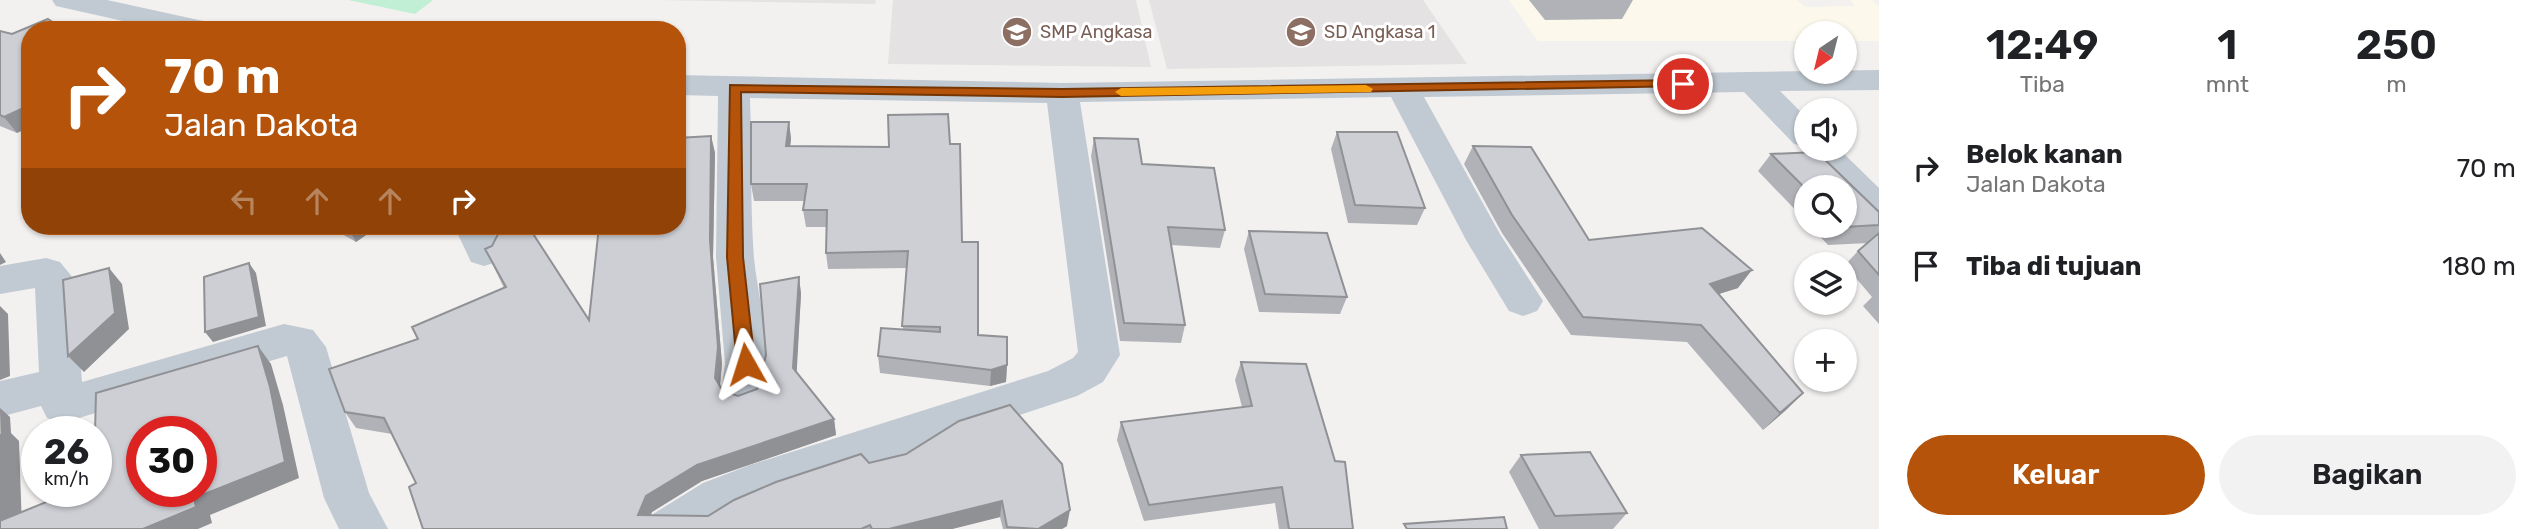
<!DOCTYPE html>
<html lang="id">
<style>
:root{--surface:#fff;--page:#f2f2f2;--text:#202124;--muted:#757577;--accent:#b45309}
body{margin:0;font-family:Rubik,sans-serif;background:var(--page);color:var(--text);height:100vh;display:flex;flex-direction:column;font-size:26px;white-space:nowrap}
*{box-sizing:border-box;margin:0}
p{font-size:23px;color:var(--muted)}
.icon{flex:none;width:38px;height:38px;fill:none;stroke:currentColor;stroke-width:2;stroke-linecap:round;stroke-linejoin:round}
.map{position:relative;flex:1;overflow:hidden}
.panel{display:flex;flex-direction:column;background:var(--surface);width:665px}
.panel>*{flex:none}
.hud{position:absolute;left:21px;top:21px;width:665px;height:214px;border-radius:28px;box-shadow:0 2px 5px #0004;background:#b45309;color:#fff;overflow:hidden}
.needle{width:46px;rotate:215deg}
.controls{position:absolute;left:1794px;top:21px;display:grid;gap:14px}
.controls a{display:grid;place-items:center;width:63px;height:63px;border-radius:50%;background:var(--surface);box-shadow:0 2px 5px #0004;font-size:35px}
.speed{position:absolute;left:21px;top:416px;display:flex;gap:14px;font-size:35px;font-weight:700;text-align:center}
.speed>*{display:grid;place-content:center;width:91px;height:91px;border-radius:50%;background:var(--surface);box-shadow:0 2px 5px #0004;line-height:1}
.speed small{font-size:18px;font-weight:400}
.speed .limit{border:10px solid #d22;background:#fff;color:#111}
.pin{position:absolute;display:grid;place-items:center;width:60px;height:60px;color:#fff;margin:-30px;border:4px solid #fff;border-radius:50%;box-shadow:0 2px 7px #0007}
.me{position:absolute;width:77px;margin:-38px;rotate:354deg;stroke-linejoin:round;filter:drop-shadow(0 0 5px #0008)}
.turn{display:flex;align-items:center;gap:24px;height:147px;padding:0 28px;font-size:32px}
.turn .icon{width:91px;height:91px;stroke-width:2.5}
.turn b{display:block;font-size:49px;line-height:60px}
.lanes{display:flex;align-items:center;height:66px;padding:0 28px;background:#0003;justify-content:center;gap:35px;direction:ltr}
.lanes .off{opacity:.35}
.eta{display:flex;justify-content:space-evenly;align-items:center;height:119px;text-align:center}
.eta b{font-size:42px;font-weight:600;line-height:49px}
.action{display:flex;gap:14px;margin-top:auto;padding:14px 28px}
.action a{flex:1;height:80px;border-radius:42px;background:var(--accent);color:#fff;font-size:28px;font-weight:600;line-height:80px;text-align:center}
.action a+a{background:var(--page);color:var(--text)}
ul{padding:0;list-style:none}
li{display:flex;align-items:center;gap:21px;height:98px;padding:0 28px}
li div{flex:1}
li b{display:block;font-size:26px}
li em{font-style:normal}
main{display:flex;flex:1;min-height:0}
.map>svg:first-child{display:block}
.commercial{fill:#fcf8eb}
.education{fill:#e4e2e2}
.green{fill:#c1efd6}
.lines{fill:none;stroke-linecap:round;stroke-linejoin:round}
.minor{fill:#c1cad2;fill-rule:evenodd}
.wall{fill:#b0b2b7}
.shaded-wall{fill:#909195}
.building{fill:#cdcfd5;stroke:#909195;stroke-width:2;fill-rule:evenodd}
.route{fill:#b45309;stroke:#753606;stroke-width:2}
.slow{fill:#f59e0b}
.labels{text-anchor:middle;stroke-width:6;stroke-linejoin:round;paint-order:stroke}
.far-education-label{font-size:18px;fill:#785e54;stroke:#fff;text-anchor:start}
</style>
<main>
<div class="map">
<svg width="1879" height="529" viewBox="0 0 1879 529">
<rect width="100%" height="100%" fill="#f3f1f0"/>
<!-- commercial -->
<path class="commercial" d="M 1509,0 L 1529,0 L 1546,20 L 1606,0 L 1797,0 L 1805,7 L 1856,6 L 1850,0 L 1872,0 L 1879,6 L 1879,41 L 1845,41 L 1844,33 L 1806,33 L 1806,41 L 1538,41 Z"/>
<!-- education -->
<path class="education" d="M 654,0 L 876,0 L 875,4 Z
M 893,0 L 1136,0 L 1151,67 L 888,64 Z
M 1149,0 L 1423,0 L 1467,64 L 1167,69 Z"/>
<!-- green -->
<path class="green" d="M 348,0 L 433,0 L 415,14 Z"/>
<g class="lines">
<!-- minor -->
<path class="minor" d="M 52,0 L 107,0 L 217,24 L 221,30 L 163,30 L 56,6 Z
M 1879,70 L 1879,90 L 1780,91 L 1806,117 L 1806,149 L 1839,149 L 1879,188 L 1879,221 L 1866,218 L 1844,196 L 1844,187 L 1836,187 L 1802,149 L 1804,146 L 1794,144 L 1744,92 L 1424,97 L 1500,234 L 1543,301 L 1537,311 L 1523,316 L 1509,311 L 1466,240 L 1391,97 L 1080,102 L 1120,355 L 1103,382 L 1077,396 L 778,495 L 737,513 L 711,529 L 646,529 L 653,514 L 703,483 L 750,465 L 1048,371 L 1073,358 L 1078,352 L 1047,103 L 750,98 C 752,151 750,205 754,258 C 758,301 778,366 758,405 L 743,410 L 728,405 L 721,393 L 725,364 L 716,257 L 718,96 L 677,95 L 677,75 L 1062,83 Z
M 454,226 L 491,226 L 503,252 L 497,262 L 484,266 L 471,262 Z
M 46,258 L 60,262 L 74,279 L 82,382 L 284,324 L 313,330 L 326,347 L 369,493 L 388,529 L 339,529 L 324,498 L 287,356 L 62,423 L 47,418 L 41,406 L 0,417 L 0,381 L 39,372 L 35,288 L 0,294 L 0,266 Z"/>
</g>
<!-- wall -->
<path class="wall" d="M 1529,0 L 1633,0 L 1622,19 L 1545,20 Z
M 0,31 L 17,133 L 0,126 Z
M 789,122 L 791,139 L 790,146 L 889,147 L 950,144 L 962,242 L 978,335 L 1007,365 L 1006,382 L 990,386 L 880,373 L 878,356 L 903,329 L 906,268 L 828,269 L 826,253 L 827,227 L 806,227 L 803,210 L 805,201 L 754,201 L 751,184 Z
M 1337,132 L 1425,208 L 1417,225 L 1348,223 L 1331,149 Z
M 711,136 L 715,153 L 713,257 L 722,364 L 720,386 L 723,391 L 738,396 L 757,389 L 799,277 L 801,294 L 796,373 L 834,419 L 836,435 L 702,481 L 652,512 L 650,515 L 708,516 L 869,463 L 906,454 L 1067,526 L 1062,529 L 1003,529 L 1000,517 L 952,529 L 423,529 L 416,483 L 392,434 L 356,428 L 345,412 L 418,339 L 504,288 L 485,249 L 492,246 L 498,234 L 589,320 Z
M 1094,138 L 1142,164 L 1225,230 L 1220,248 L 1171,245 L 1185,325 L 1181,343 L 1120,341 L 1091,156 Z
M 1473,146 L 1589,240 L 1738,288 L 1719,294 L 1803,393 L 1786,410 L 1763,430 L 1687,342 L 1571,335 L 1502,233 L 1464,164 Z
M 1771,154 L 1879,212 L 1879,324 L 1863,306 L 1872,297 L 1845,265 L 1858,251 L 1868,243 L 1828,245 L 1810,226 L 1844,226 L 1806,187 L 1806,221 L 1758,171 Z
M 328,226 L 379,226 L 356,242 Z
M 1249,231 L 1347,297 L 1340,314 L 1259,312 L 1244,249 Z
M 1241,362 L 1353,529 L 1279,529 L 1275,503 L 1144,521 L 1117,440 L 1121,422 L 1242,407 L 1235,380 Z
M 1521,455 L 1627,513 L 1613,529 L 1539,529 L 1509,472 Z"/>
<!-- shaded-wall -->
<path class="shaded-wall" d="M 30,105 L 30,127 L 17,133 L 4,117 Z
M 789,122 L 791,139 L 788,163 L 786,146 Z
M 711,136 L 715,153 L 713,257 L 722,364 L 719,394 L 715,378 L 710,240 Z
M 347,226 L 379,226 L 356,242 Z
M 0,253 L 6,262 L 0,265 Z
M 249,263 L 256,273 L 266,326 L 213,342 L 205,332 Z
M 109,268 L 122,284 L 129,329 L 84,372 L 68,356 Z
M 1752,270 L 1738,288 L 1696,301 L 1710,284 Z
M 799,277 L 801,294 L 796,385 L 793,368 Z
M 0,306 L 8,314 L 10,376 L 0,380 Z
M 258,346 L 271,364 L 283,405 L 299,478 L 210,515 L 212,523 L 198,529 L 143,529 L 194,498 Z
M 1007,365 L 1006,382 L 990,386 L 991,370 Z
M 1803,393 L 1786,410 L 1763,430 L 1780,413 Z
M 0,408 L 10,417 L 11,433 L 19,441 L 22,529 L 2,520 Z
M 834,419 L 836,435 L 702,481 L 652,512 L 645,529 L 638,515 L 646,496 L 697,465 Z
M 1002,501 L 1000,517 L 952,529 L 889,529 Z
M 1070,510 L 1067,526 L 1062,529 L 1038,529 Z"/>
<!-- building -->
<path class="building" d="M 48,19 L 65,30 L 30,30 L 30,105 L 4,117 L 0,115 L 0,31 L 12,34 Z
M 948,114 L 950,144 L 960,144 L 962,242 L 978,242 L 978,335 L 1007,337 L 1007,365 L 991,370 L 878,356 L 881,328 L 940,332 L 940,327 L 902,326 L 908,251 L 826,253 L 827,210 L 803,210 L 807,184 L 751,184 L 751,122 L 789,122 L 786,146 L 889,147 L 888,115 Z
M 1337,132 L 1397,132 L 1425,208 L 1355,205 Z
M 711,136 L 710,240 L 718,347 L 715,378 L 723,391 L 738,396 L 757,389 L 766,355 L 760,284 L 799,277 L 793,368 L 834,419 L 697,465 L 646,496 L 638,515 L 708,516 L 734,500 L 776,482 L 861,454 L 869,463 L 906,454 L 959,421 L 1010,405 L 1062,464 L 1070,510 L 1038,529 L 1007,527 L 1002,501 L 889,529 L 872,529 L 870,525 L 861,529 L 423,529 L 409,487 L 416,483 L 384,418 L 345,412 L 329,369 L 418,339 L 412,327 L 506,287 L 485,249 L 492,246 L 498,234 L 494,226 L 528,226 L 589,320 L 599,226 L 677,226 L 677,138 Z
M 1094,138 L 1138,139 L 1142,164 L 1214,168 L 1225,230 L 1168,227 L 1185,325 L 1124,323 Z
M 1473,146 L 1531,147 L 1589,240 L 1702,228 L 1752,270 L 1710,284 L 1803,393 L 1780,413 L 1701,325 L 1583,317 L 1512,215 Z
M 1817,152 L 1879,212 L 1879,225 L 1844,227 L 1843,226 L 1844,226 L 1844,187 L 1806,187 L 1806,189 L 1771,154 Z
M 1249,231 L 1327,233 L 1347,297 L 1265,294 Z
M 1879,233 L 1879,275 L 1858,251 Z
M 249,263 L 259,317 L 205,332 L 204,277 Z
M 109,268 L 115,313 L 68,356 L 63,280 Z
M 258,346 L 270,387 L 285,462 L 194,498 L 196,507 L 143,529 L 0,529 L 0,434 L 2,520 L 71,492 L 96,492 L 96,432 L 95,432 L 96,393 ZM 142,432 L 201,432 L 201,492 L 142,492 Z
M 1241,362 L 1306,364 L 1335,461 L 1345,462 L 1353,529 L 1289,529 L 1282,487 L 1149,505 L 1121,422 L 1252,406 Z
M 1590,452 L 1627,513 L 1555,516 L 1521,455 Z
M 1504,517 L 1507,529 L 1407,529 L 1404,524 Z"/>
<!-- route -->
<path class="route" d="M 1683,80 L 1688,81 L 1688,86 L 1062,97 L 741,92 L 743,257 L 755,364 L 746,370 L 737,364 L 727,257 L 730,85 L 1062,89 Z"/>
<!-- slow -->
<path class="slow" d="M 1366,85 L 1373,89 L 1371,92 L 1121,96 L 1115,92 L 1121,88 Z"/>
<!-- icons -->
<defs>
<g id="school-disc" transform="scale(1.575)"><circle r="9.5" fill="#8d6e63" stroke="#fff"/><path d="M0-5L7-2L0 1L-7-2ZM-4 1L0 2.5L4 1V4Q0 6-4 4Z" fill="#fff"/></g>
</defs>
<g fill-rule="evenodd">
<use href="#school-disc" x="1017" y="32"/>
<use href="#school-disc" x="1301" y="32"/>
</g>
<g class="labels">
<!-- far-education labels -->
<g class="far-education-label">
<text x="1040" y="38">SMP Angkasa</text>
<text x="1324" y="38">SD Angkasa 1</text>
</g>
</g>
</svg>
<div class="controls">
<a><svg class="needle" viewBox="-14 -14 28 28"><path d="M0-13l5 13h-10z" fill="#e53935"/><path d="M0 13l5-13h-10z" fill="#757577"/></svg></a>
<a><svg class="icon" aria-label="sound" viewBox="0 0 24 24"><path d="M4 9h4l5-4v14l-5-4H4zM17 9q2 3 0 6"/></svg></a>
<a><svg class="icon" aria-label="search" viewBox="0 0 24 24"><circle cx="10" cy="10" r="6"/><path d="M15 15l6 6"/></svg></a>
<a><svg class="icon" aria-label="layers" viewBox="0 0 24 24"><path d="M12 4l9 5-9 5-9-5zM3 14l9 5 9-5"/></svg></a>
<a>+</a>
</div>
<div class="speed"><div>26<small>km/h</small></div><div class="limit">30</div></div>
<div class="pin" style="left:1683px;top:84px;background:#d93025"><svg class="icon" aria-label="arrive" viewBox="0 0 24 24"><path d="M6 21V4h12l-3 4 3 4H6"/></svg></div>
<svg class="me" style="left:746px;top:364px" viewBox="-20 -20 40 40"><path d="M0-17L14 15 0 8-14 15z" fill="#b45309" stroke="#fff" stroke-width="4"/></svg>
<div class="hud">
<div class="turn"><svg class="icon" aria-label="right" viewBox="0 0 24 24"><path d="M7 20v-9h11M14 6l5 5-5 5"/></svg><div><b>70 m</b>Jalan Dakota</div></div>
<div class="lanes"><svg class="icon off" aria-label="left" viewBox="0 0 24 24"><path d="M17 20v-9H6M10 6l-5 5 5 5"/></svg><svg class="icon off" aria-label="ahead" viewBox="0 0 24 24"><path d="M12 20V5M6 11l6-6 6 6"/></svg><svg class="icon off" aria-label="ahead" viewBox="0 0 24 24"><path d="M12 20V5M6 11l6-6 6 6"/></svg><svg class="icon" aria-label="right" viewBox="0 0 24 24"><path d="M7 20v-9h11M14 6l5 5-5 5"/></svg></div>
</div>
</div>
<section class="panel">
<div class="eta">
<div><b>12:49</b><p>Tiba</p></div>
<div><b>1</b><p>mnt</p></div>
<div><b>250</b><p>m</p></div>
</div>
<ul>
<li><svg class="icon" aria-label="right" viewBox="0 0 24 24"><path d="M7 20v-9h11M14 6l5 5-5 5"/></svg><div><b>Belok kanan</b><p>Jalan Dakota</p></div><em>70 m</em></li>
<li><svg class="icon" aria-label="arrive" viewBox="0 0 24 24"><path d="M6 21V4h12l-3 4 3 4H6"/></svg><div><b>Tiba di tujuan</b></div><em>180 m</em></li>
</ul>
<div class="action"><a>Keluar</a><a>Bagikan</a></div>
</section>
</main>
